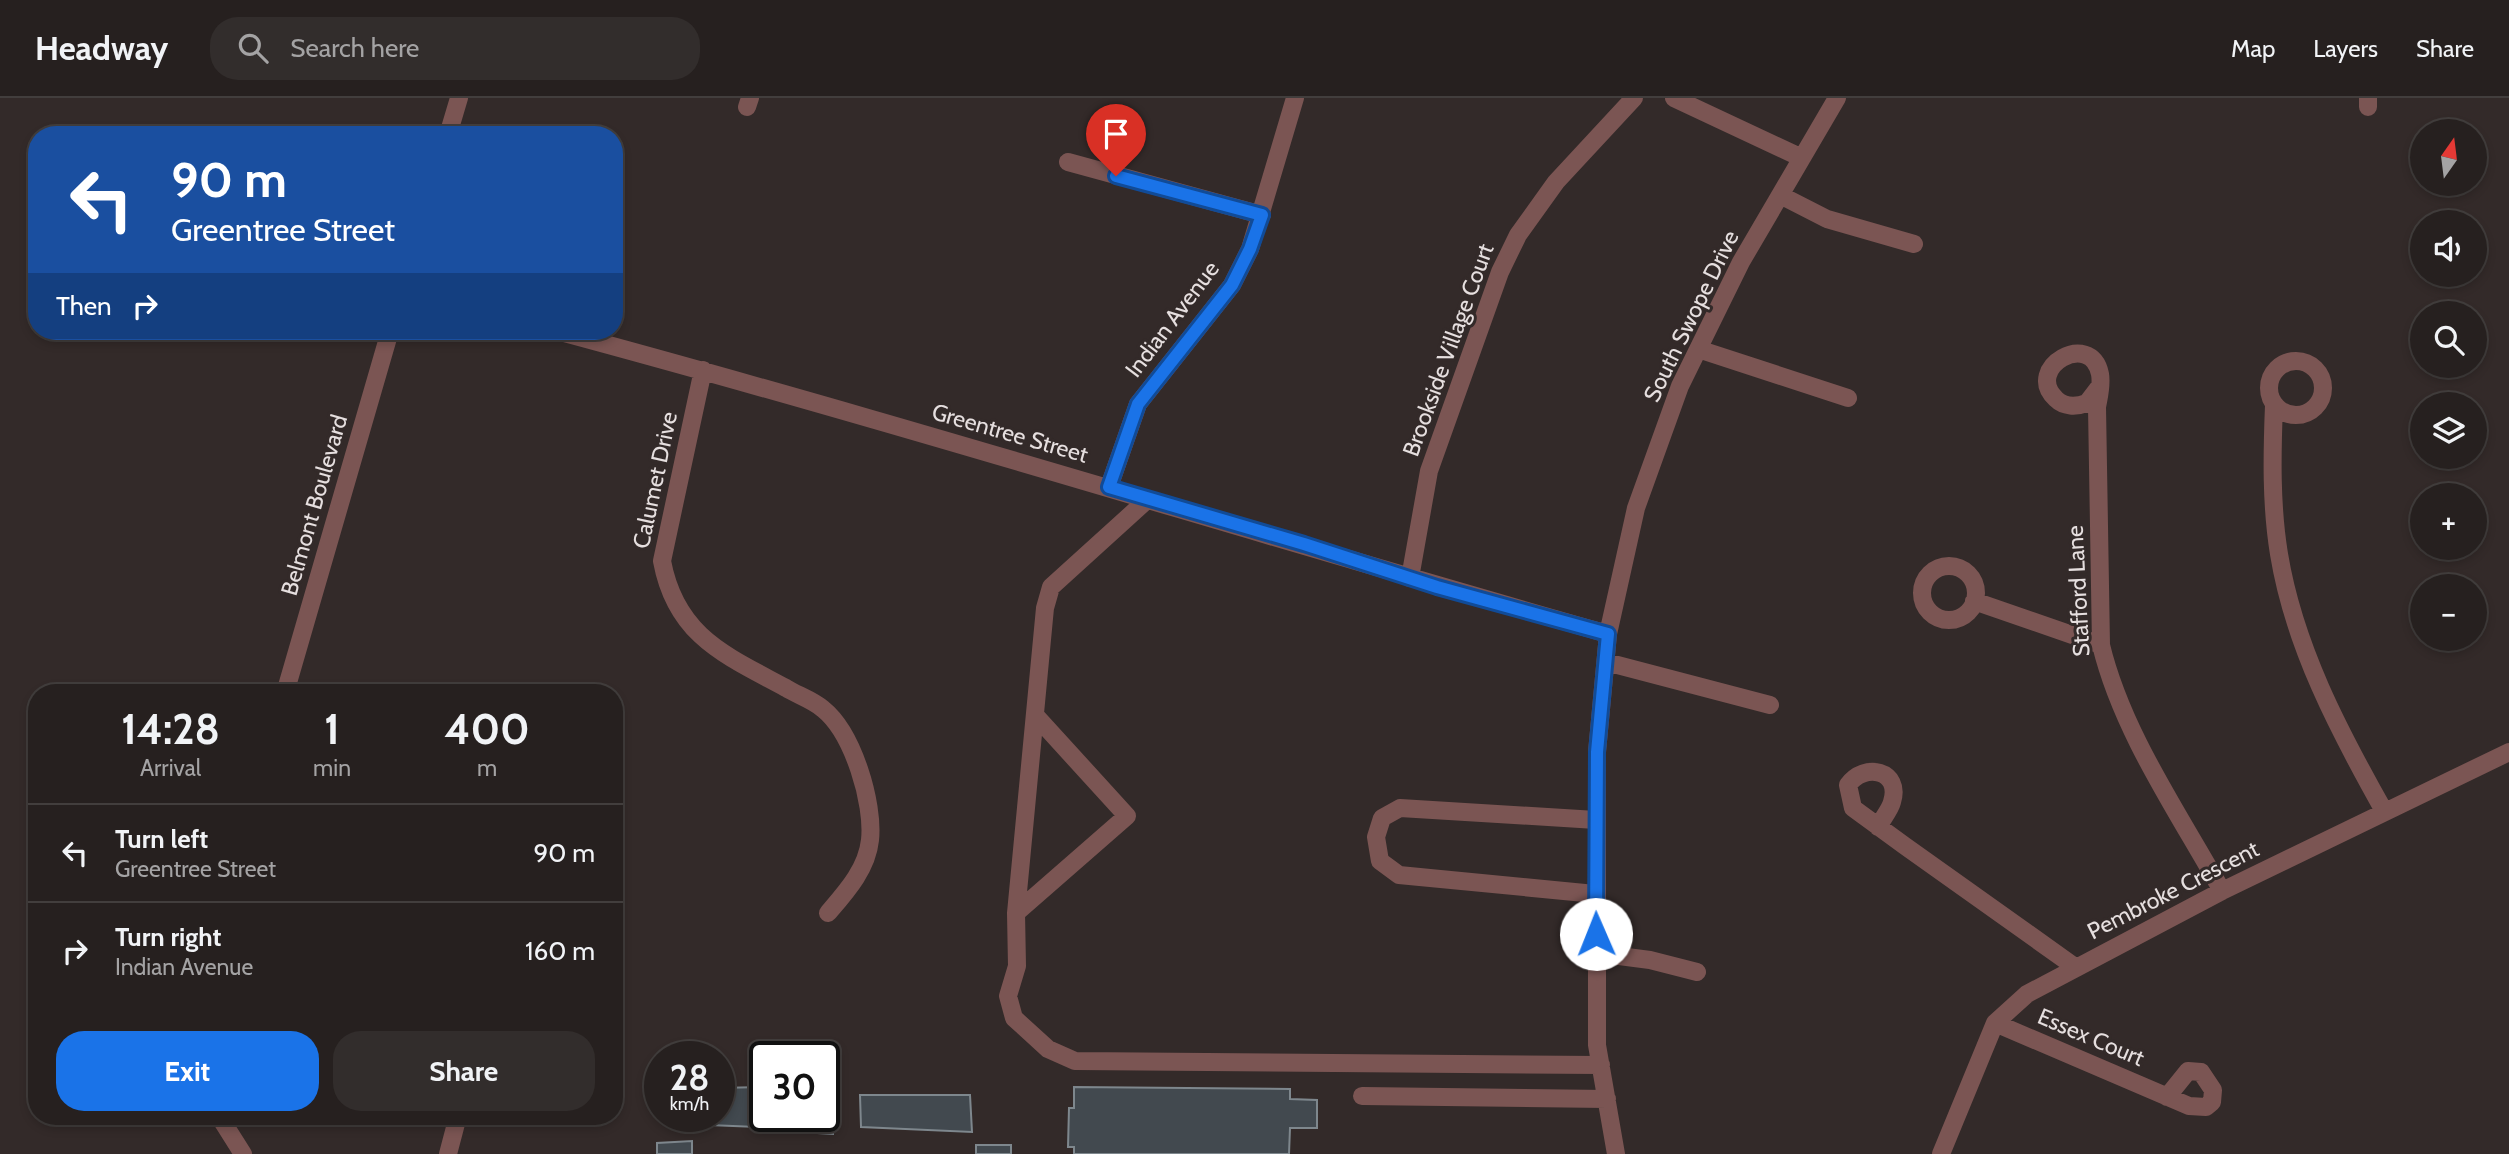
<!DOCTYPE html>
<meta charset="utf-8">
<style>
:root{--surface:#26201f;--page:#322d2c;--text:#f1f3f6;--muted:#a4a3a4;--line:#423e3d;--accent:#1a73e8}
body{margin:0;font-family:Cabin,sans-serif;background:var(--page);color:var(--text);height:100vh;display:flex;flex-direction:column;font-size:26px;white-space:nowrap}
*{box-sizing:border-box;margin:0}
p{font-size:23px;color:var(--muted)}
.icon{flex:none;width:38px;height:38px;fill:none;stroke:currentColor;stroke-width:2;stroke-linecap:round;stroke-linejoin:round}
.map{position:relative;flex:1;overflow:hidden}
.panel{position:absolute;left:28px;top:586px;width:595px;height:441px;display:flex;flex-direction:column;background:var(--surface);border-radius:28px;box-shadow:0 4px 10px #0003,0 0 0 2px var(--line)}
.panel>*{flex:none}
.banner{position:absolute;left:28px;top:28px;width:595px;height:214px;border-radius:28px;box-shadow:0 4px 10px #0003,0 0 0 2px var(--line);background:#1a4fa0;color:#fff;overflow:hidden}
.needle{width:46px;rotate:14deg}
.fabs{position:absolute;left:2410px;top:21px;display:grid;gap:14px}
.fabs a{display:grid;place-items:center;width:77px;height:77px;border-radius:50%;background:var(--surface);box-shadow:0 4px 10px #0003,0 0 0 2px var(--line);font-size:35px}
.speed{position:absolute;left:644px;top:943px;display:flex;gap:14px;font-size:35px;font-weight:700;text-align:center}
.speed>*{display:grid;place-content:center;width:91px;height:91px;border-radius:50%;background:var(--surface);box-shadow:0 4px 10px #0003,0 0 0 2px var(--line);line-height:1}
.speed small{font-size:18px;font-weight:400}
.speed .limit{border:4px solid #111;border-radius:10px;background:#fff;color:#111}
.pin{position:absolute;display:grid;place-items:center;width:60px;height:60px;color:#fff;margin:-72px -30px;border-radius:50% 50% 50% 0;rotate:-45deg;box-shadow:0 0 7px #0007}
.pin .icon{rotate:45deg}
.me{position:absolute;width:77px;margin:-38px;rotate:359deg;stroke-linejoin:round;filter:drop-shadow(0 0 5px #0008)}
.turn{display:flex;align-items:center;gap:24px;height:147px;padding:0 28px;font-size:32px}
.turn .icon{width:91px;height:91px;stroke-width:2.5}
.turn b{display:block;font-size:49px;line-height:60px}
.then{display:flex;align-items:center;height:66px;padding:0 28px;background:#0003;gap:14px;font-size:26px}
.eta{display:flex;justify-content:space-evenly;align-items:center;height:119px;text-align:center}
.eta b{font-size:42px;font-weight:700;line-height:49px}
.cta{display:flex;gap:14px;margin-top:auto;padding:14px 28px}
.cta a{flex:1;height:80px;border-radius:28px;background:var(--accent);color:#fff;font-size:28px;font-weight:700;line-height:80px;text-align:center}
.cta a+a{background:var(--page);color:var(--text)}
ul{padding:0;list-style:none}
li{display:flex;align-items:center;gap:21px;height:98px;padding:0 28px;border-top:2px solid var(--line)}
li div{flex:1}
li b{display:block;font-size:26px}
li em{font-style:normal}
header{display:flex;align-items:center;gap:42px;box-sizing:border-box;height:98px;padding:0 35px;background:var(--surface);border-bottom:2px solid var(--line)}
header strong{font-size:33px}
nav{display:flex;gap:38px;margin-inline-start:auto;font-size:24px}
.search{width:490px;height:63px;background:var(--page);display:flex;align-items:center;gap:18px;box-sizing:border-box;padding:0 24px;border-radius:28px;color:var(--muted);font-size:26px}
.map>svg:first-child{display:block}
.building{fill:#42494f;stroke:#7e878d;stroke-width:2}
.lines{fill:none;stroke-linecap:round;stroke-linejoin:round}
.minor{stroke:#7b5553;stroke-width:18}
.route-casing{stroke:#114b97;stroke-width:18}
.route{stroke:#1a73e8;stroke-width:12}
.labels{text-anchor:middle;stroke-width:6;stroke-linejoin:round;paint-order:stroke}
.street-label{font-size:23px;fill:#e6dfdf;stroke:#332a29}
</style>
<header>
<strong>Headway</strong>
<div class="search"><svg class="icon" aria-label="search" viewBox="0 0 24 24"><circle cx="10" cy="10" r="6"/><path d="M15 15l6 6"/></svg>Search here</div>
<nav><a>Map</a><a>Layers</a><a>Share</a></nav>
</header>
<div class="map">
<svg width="2509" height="1056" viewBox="0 0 2509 1056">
<rect width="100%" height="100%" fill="#332a29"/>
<!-- building -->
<path class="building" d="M 761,989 L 757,1029 L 709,1027 L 709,1018 L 719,1018 L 719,990 Z
M 1074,989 L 1290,991 L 1290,1001 L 1317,1002 L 1317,1030 L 1290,1030 L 1289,1056 L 1074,1056 L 1074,1049 L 1068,1049 L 1069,1010 L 1074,1010 Z
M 824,994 L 834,994 L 833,1036 L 784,1033 L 784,1018 L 824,1018 Z
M 860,997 L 970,997 L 972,1034 L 861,1029 Z
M 692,1043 L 692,1056 L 657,1056 L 657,1045 Z
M 976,1047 L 1011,1047 L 1011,1056 L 976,1056 Z"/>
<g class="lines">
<!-- minor -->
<path class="minor" d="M 1674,0 L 1802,60
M 2368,0 L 2368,9
M 747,9 L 750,0
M 448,37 L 459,0
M 1068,64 L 1262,117
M 1780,97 L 1827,121 L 1914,146
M 557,233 C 910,328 1258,437 1608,536
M 1698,251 L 1848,300
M2269 290a27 27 0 1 1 54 0a27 27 0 1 1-54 0Z
M 703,272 L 662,463 C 676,538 725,557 786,590 C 797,597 813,602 823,611 C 853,635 874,705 870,742 C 867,771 846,794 828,815
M 2100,288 L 2087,305 C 2076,309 2064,309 2056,301 C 2023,270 2091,231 2100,276 C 2102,287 2099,298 2097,309 L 2101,547 C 2122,634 2178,714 2222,793
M 2274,307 C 2272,357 2271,407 2279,456 C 2294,548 2339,633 2384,713
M 1109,389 L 1138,306 L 1232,187 L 1250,151 L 1295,0
M 1148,401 L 1051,489 L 1045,510 L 1016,815 L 1017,868 L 1008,898 L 1014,920 L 1048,951 L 1075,963 L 1601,967
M1922 495a27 27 0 1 1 54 0a27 27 0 1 1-54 0Z
M 1410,480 L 1429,373 L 1500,174 L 1518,137 L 1556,84 L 1634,0
M 1974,503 L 2101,547
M 1606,564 L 1770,607
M 285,595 L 390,233
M 1878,729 C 1882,721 1890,712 1892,704 C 1902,672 1864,664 1848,687 L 1853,710 L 1905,748 L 2075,869
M 1595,796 L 1399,777 L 1380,763 L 1376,739 L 1382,720 L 1400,710 L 1596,722
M 1016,815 L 1127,718 L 1035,617
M 1596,855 L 1650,862 L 1697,874
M 1995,925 L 2189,1008 L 2206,1009 L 2212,1004 L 2213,992 L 2201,974 L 2188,973 L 2167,999
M 1362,998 L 1607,1001
M 219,1018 L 243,1056
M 448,1056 L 458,1018
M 1616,1056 L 1597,947 L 1597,654 L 1608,536 L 1636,410 L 1680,288 L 1741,164 L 1837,0
M 1941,1056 L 1995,925 L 2027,896 L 2222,793 L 2509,654"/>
</g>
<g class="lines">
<!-- route casing -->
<g class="route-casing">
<path id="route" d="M 1116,78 L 1262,117 L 1250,151 L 1232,187 L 1138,306 L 1109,389 L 1304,446 L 1437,489 L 1608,536 L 1597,654 L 1596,836"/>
</g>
<!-- route -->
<use href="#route" class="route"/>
</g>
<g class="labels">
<!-- street labels -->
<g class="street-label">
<text transform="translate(1691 218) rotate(-64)" y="8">South Swope Drive</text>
<text transform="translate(1172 221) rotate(-53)" y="8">Indian Avenue</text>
<text transform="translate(1448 252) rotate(-70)" y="8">Brookside Village Court</text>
<text transform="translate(1010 335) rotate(16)" y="8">Greentree Street</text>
<text transform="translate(655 382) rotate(-78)" y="8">Calumet Drive</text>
<text transform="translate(314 407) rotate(-74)" y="8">Belmont Boulevard</text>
<text transform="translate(2078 493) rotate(-93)" y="8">Stafford Lane</text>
<text transform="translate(2173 792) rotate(-27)" y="8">Pembroke Crescent</text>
<text transform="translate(2091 939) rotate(23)" y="8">Essex Court</text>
</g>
</g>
</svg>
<div class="fabs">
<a><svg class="needle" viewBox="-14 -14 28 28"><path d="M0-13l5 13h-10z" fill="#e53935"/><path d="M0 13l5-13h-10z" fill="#a4a3a4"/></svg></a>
<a><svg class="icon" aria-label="sound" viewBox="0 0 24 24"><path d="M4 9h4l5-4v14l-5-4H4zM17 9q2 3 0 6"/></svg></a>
<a><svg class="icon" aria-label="search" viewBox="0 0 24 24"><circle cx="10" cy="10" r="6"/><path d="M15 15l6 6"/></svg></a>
<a><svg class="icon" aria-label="layers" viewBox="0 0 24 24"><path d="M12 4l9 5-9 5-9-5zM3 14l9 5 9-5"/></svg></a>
<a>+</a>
<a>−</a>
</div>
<div class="speed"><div>28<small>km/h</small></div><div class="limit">30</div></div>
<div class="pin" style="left:1116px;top:78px;background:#d93025"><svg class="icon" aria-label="arrive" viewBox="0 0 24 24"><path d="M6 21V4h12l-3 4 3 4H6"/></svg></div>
<svg class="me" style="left:1596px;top:836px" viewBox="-20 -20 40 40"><circle r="19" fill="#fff"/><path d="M0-13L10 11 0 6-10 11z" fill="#1a73e8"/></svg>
<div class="banner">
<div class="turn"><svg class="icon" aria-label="left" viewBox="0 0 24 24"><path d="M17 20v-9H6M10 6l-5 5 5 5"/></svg><div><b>90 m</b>Greentree Street</div></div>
<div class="then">Then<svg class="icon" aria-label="right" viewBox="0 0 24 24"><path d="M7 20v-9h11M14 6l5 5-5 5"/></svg></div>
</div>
<section class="panel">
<div class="eta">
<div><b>14:28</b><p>Arrival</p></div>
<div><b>1</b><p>min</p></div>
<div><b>400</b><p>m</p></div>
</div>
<ul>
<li><svg class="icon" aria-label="left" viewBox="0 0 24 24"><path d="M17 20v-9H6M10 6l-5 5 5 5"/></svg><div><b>Turn left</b><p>Greentree Street</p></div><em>90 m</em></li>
<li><svg class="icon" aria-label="right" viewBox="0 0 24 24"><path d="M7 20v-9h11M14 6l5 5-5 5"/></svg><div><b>Turn right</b><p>Indian Avenue</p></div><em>160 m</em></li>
</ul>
<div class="cta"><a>Exit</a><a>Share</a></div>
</section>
</div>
